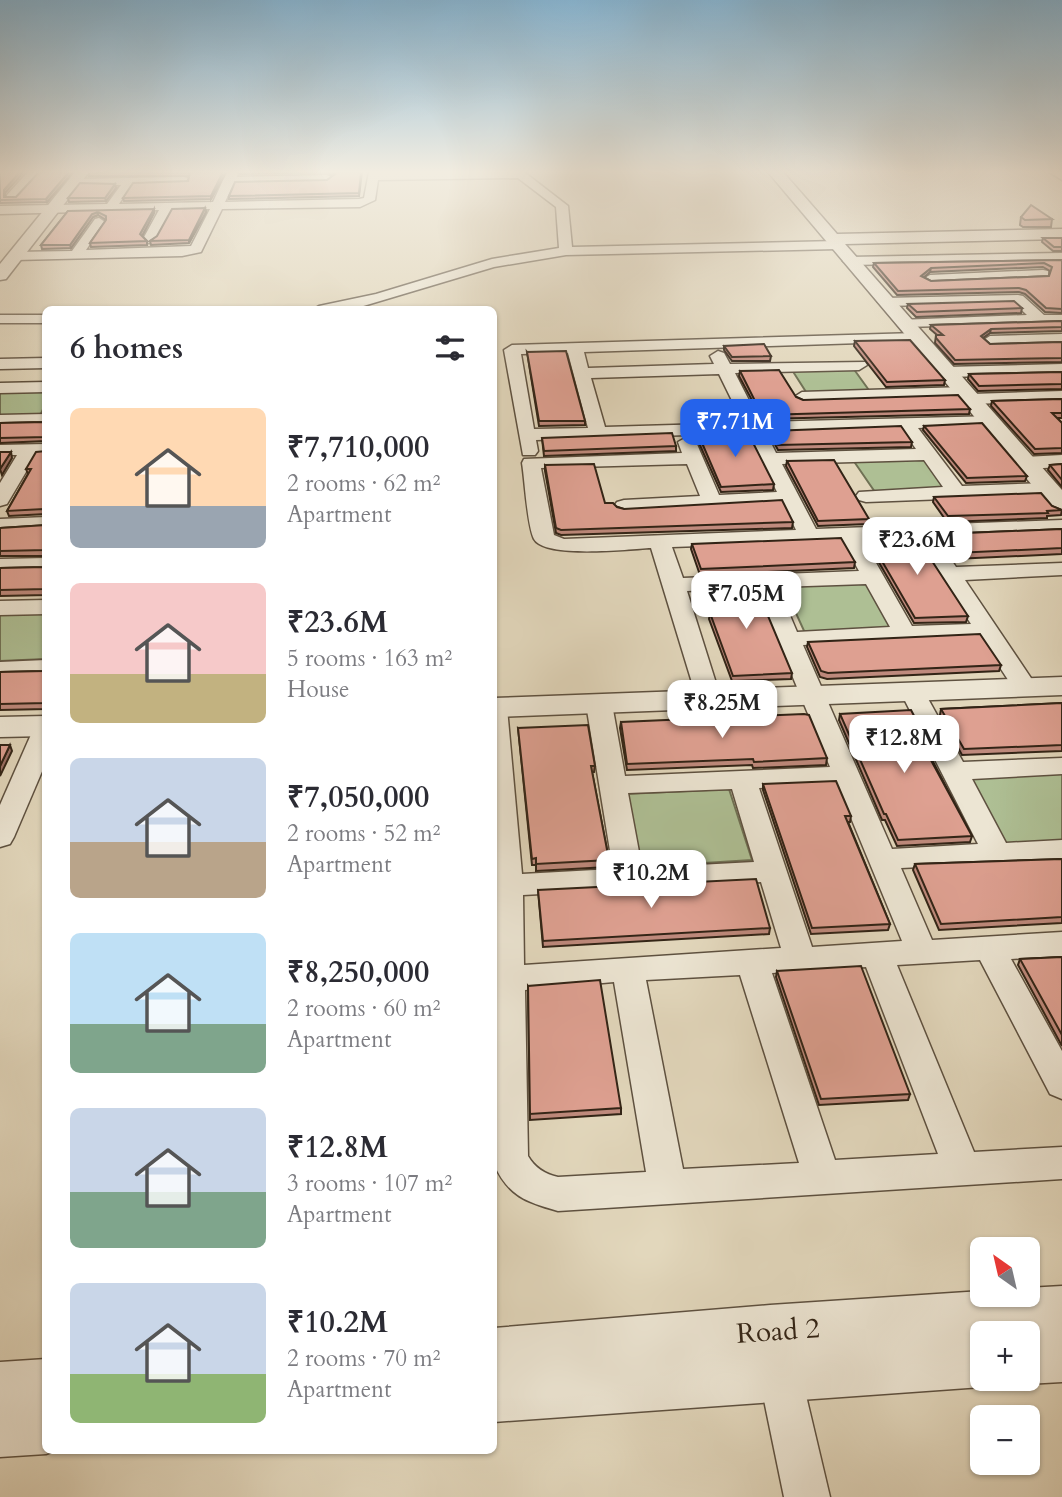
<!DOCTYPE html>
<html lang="en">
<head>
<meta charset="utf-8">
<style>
  body { margin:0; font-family:Cardo,serif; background:#f2f2f3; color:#2b2b33; height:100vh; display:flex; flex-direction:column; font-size:26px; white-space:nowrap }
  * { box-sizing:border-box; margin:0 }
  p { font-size:23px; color:#7c7c81 }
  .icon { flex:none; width:38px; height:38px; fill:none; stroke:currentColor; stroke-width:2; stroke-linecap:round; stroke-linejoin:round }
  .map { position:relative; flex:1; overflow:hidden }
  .drawer { position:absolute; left:42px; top:306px; width:455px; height:1148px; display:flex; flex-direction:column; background:#fff; border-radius:10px; box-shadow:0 2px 5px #0004 }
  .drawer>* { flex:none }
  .needle { width:46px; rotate:326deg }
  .controls { position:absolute; left:970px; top:1237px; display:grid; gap:14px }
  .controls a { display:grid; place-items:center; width:70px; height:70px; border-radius:10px; background:#fff; box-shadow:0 2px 5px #0004; font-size:35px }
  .price { position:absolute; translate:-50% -60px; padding:0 16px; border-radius:14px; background:#fff; color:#222; font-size:23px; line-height:46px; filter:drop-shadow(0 2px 4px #0008) }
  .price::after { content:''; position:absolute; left:50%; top:42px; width:21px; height:16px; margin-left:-10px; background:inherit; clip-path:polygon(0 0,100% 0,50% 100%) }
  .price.on { background:#2563eb; color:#fff }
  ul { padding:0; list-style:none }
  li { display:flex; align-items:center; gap:21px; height:175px; padding:0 28px }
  li span { display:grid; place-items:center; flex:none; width:196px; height:140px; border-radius:10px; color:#555 }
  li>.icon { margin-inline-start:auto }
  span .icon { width:84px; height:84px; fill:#fffc; stroke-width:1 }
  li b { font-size:30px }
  h2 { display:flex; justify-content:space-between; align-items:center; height:84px; padding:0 28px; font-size:30px }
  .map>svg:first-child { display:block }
  .green { fill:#aebf94; stroke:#707255; stroke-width:2 }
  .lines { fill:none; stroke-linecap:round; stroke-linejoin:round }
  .minor-casing { stroke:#5e5140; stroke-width:3 }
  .tertiary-casing { stroke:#5e5140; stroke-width:3 }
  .minor { fill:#ece5d3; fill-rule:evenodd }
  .tertiary { fill:#ece5d3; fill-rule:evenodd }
  .wall { fill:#bf8a7d; stroke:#322416; stroke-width:2; fill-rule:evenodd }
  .shaded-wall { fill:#9b7066; stroke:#322416; stroke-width:2 }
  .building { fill:#dea091; stroke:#322416; stroke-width:2; fill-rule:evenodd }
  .labels { text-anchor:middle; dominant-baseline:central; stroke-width:6; stroke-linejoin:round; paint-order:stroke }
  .near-street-label { font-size:28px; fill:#322416; stroke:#ece5d3 }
</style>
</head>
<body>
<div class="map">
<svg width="1062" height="1497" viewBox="0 0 1062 1497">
  <rect width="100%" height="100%" fill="#e2d7bc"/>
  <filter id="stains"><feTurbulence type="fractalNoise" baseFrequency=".00286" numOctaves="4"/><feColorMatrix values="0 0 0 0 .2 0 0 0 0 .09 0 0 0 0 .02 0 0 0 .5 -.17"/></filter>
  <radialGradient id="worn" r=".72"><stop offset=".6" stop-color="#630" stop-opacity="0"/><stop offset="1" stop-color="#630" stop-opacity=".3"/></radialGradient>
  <g class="green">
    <path d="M853,368l18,25 -63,2 -16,-25z"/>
    <path d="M45,390v15l-5,11 -40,2v-26z"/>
    <path d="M923,457l24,32 -72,3 -22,-32z"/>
    <path d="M866,583l26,45 -87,5 -21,-46z"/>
    <path d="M45,612v47l-45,2v-47z"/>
    <path d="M1062,771v72l-55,3 -40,-69z"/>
    <path d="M729,789l23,71 -111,7 -16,-73z"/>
  </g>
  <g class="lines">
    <defs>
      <g id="minor">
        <path d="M28,172h11l-24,27h-8v-4z"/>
        <path d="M227,172h11l-1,5 90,-2 6,3 -6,3 -93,2 -9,19 134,-3 5,-1 5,-26h155l44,34 4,41 265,-6 6,4 -6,4 -271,6 -72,12 -134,40 -48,3 7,-4 57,-12 116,-35 67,-11 -3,-41 -38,-29 -140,2 -3,20 -15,7 -138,2 -21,43 -19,4 -167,4 -7,-4 7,-4 57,-1 23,-32 4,-1 6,4 -19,28 105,-4 19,-37 -39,1 -16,29 -6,4 -6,-4 16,-29 -159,4v-8l107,-2 14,-19 -51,-1v-4l4,-1 110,-2 4,1v4l-56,2 -13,20 94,-2z"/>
        <path d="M1062,253v8l-212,4 -7,-4 7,-4z"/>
        <path d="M1043,270l5,1v6l-118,6 -7,-4 7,-4z"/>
        <path d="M1018,295l5,1 21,19h18v8l-158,4 -7,-4 2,-3 128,-5 -13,-12 -129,3 -7,-4 7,-4z"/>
        <rect x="0" y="315" width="46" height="8"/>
        <path d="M917,333l5,2 3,3 -3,3 -338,11 4,16 126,-4 -4,-8 8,-5 6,2 6,11 135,-2 2,3 -8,5 -124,3 25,49 234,-6 3,4 -9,5 -70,3 44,58 86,-3 10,6 -10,6 -182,7 -7,-2 -3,-4 3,-4 84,-5 -19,-27 -142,4 34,65 246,-9v12l-126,5 20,30 106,-4v12l-97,5 72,107 -3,5 -9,2 -9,-2 -36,-55 -177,8 89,204 86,-5 -78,-153 3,-5 9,-2 9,2 42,76 99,-4v16l-90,5 34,64 56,-3v20l-161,8 31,72 130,-8v24l-51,3 51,92v48l-12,-5 -70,-134 -83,5 77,187 88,-5v32l-504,32c-32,-9 -50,-15 -64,-47v-463l9,2 4,5 15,166 91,-5 -27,-165 4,-5 9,-3 9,3 4,5 13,72 205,-9 -74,-179 -69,3 34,108 -3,5 -9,2 -9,-2 -3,-5 -46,-151c-21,1 -106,11 -117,-9 -7,-14 -9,-58 -12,-76l2,-4 158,-6 -4,-11 9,-5 9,5 23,53 58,-3 -29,-59 -212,7 2,11 -3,4h-12l-19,-105 8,-5zM568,353l20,75 -54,1 -13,-75zM719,374l24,49 -138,4 -14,-49zM901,428l15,21 -140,4 -10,-20zM687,464l13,32 -76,4 -7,2 -3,4 3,4 7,2 159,-9 13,27 -232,9 -10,-4 -13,-67zM915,538l56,86 -59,2 -49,-86zM842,541l17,30 -176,7 -11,-31zM866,584l24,43 -93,5 -19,-45zM837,784l65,157 -90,6 -53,-159zM732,789l22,73 -112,6 -14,-75zM761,882l20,66 -257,17 -1,-70zM866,967l72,187 -103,6 -63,-187zM740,975l59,188 -116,6 -37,-189zM614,982l32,190 -88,5c-13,-3 -23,-9 -30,-21l-3,-166z"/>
        <path d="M1062,334v10l-72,2 -8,-5 8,-5z"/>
        <path d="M46,358v10l-46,1v-10z"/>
        <path d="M1062,364v10l-116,3 -8,-5 8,-5z"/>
        <path d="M46,382v10l-46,1v-10z"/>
        <path d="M964,387l6,1 1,6 91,-3v10l-93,3 -6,-1 -1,-6 -160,5 -8,-5 8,-5z"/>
        <path d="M46,414v10l-46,1v-10z"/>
        <path d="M46,444v10l-10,1 -29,49 -7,2v-23l17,-28h-17v-10z"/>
        <path d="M1062,455v12l-37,2 -9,-6 9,-6z"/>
        <path d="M46,517v12l-46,2v-12z"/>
        <path d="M46,558v12l-46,1v-12z"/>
        <path d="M46,600v14l-46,1v-14z"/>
        <path d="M46,660v14l-46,2v-14z"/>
        <path d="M46,722v40l-32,75 -4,7 -10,3v-42l33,-75 4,-6z"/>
        <path d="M778,1345l15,6 6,15 31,131h-46l-27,-131 6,-15z"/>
      </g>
      <g id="tertiary">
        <path d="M75,172h14l-83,107 -6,1v-16z"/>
        <path d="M768,172h15l54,62 225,-5v10l-217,5 217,246v23l-9,-3z"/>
        <path d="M1049,172h13v8z"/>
        <path d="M1062,677v18l-568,22v-19z"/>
        <path d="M46,716v20l-46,1v-20z"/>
        <path d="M1062,1286v96l-35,2 -11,-5h11v-45h-45v45h19l-19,8 -488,35v-94l276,-23 212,-14v4h45v-7z"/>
        <path d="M46,1359v92h8l-8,3 -46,3v-95z"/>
      </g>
    </defs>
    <use href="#minor" class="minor-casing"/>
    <use href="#tertiary" class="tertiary-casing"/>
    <use href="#minor" class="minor"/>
    <use href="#tertiary" class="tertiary"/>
  </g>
  <g class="wall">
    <path d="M0,172l5,25h11l57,-25 -26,30 -47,1z"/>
    <path d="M89,172h137l-15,27 -87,2 -1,-3 65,-17 1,-5h-100z"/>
    <path d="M239,172h123l-3,24 -130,3v-3l98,-16 6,-4 -6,-4 -87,2z"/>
    <path d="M116,188l-10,13 -37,1 -1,-4z"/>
    <path d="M205,208l1,4 -17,31 -38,2 -1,-4z"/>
    <path d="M68,211l86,2 -12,23 5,5v4l-56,2 -1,-4 16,-23 -8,-5 -5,2 -22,31 -29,1 -1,-4z"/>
    <path d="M1021,217l31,2 -1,8h-28l-3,-2z"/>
    <path d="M1043,238h19v13h-9l-11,-9z"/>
    <path d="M1062,260v53l-17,-1 -20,-18 -6,-2 -122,3 -24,-28 1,-4zM1043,267l7,4 -1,5 -118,5 -7,-4 6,-5z"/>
    <path d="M908,304l114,4 -1,5 -105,4 -9,-9z"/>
    <path d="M1062,321v10l-72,2 -7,5 7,6 72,-2v20l-108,2 -19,-21 1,-8h1l-7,-6 1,-4z"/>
    <path d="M855,341l90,39 -1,5 -58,2 -32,-41z"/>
    <path d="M724,346l47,10 -1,5h-38l-8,-11z"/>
    <path d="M527,352l58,69v4l-46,1z"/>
    <path d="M740,371l63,29 167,9 -1,5 -207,5 -23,-43z"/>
    <path d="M1062,372v17l-84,2 -10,-12 1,-5z"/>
    <path d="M1062,399v19h-5l5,5v30l-28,1 -43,-48 1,-5z"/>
    <path d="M46,420v21l-46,2v-20l45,-1z"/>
    <path d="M924,426l103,50 -2,5 -59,2 -43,-53z"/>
    <path d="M771,431l141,11 -1,5 -133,3 -8,-15z"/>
    <path d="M695,433l79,51 -1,6 -52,2 -23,-51 -4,-3z"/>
    <path d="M542,438l134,8v5l-132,5z"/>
    <path d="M46,451v63l-37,2 -2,-5 21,-37 -2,-5z"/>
    <path d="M787,461l82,58 -1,5 -50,2 -32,-60z"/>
    <path d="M1062,464v23l-14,-17 2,-5z"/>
    <path d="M545,465l60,38 19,6 169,13 -1,6 -231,7 -5,-2 -11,-62z"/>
    <path d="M934,497l118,9 10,4 -1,5 -14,1v2l-100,4 -14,-20z"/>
    <path d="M46,525v31h-46v-28z"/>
    <path d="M1062,529v25l-108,5 -13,-20 1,-5z"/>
    <path d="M868,537l100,79 -2,6 -52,1 -47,-81z"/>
    <path d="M692,544l163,18 -1,6 -154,7 -9,-26z"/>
    <path d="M46,566v29l-46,1v-28l45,-1z"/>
    <path d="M703,587l89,86 -1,6 -59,2 -23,-62 1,-5 -8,-21z"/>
    <path d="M808,642l193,23 -2,6 -172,8 -7,-2 -13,-30z"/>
    <path d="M46,668v41l-46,1v-38l44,-1z"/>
    <path d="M1062,703v48l-100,4 -22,-40 1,-6z"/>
    <path d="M840,714l92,36 -2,6 42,80 -2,6 -73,4 -12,-26h-3l-43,-100z"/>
    <path d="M621,722l206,36 -1,7 -73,3 -1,-3 -125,5 -7,-42z"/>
    <path d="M518,728l77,38 -1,6h-2l17,88 -1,7 -72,4v-6h-4z"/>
    <path d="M763,784l88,32 -1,6h-2l42,102 -2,6 -77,4 -48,-144z"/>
    <path d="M1062,859v64l-123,7 -26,-60 2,-6z"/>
    <path d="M538,890l232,38 -1,6 -226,13z"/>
    <path d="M1062,957v89l-44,-81 2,-6z"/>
    <path d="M777,971l133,123 -2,6 -89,5 -43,-128z"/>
    <path d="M528,986l93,122v6l-91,6z"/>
  </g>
  <g class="shaded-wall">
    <path d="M20,172h4l-19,21v8l-1,-11z"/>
    <path d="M69,172h4l-26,30 -1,-3z"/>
    <path d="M223,172h3l-15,27v-3z"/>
    <path d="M115,184l1,4 -10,13 -1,-3z"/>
    <path d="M205,208l1,4 -17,31v-3z"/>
    <path d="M154,209v4l-13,25 -1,-4z"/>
    <path d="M98,212v3l-5,2 -22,31 -1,-3 22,-31z"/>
    <path d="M931,268l-1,4 -9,8v-4z"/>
    <path d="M991,329l-1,4 -10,7 1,-4z"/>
    <path d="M11,452l1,6 -10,17 -2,-6z"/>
    <path d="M10,745l2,6 -12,25v-10z"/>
  </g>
  <g class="building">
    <path d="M0,172h20l-16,18v7h12l23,-25h30l-23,27 -46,1z"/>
    <path d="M89,172h134l-12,24 -88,2 10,-15 55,-2 2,-8z"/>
    <path d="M332,172h29l-2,21 -130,3 6,-14 92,-2 8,-6z"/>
    <path d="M80,183l35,1 -10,14h-37z"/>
    <path d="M1031,205l21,14 -27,1 -4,-3z"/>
    <path d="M205,208l-16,32 -39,1 7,-5 15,-27z"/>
    <path d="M154,209l-14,25 7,7 -57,2 16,-23v-4l-8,-4 -6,2 -22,31h-29l27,-34z"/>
    <path d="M1043,238h19v9h-8z"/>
    <path d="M1062,260v49l-16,-1 -20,-18 -7,-2 -121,3 -24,-28zM1044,263l8,4 -3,9 -118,5 -10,-5 10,-8z"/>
    <path d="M1014,301l8,7 -105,4 -9,-8z"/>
    <path d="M1062,321v6l-71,2 -10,7 9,8 72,-2v16l-107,2 -19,-22v-3h7l-12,-10z"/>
    <path d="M910,340l35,40 -58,2 -32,-41z"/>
    <path d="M764,344l7,12 -39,1 -8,-11z"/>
    <path d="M566,351l19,70h-46l-12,-69z"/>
    <path d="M779,370l17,27 7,3 155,-5 12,14 -208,6 -22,-44z"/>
    <path d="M1062,372v12l-83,2 -10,-12z"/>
    <path d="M1062,399v14h-10l10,10v25l-27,1 -43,-48z"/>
    <path d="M46,420v17l-46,1v-15l45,-1z"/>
    <path d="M982,423l45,53 -60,2 -43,-52z"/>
    <path d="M901,426l11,16 -134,3 -7,-14z"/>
    <path d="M747,431l27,53 -53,3 -22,-51 -4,-3z"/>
    <path d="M672,433l4,13 -132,5 -2,-13z"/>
    <path d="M46,451v59l-2,-1 -37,2 24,-42h-5l10,-17z"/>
    <path d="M0,452h11l-11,17z"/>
    <path d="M834,460l35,59 -51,2 -31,-60z"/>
    <path d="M594,464l11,39h8l4,4 7,2 158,-9 11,22 -232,8 -5,-2 -11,-63z"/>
    <path d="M1062,464v16l-12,-15z"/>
    <path d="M1041,493l11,13 10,4 -15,1 1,2 -100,3 -14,-19z"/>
    <path d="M46,525v25l-46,1v-23z"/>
    <path d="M1062,529v19l-107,5 -13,-19z"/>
    <path d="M915,535l53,81 -53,2 -47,-81z"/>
    <path d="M841,538l14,24 -154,7 -9,-25z"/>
    <path d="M46,566v23l-46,1v-22l45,-1z"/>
    <path d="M755,585l37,88 -59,3 -23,-63h2l-9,-26z"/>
    <path d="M980,634l21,31 -173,8 -7,-2 -13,-29z"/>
    <path d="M46,668v35l-46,1v-32l44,-1z"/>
    <path d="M1062,703v42l-98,4 -23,-40z"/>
    <path d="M911,710l21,40 -6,1 46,85 -74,4 -12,-26h-2l-44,-100z"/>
    <path d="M804,714l5,1 18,43 -73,4 -1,-3 -126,5 -6,-42z"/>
    <path d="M588,725l7,41h-4l18,94 -73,4v-6l-4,1 -14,-131z"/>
    <path d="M0,745h10l-10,21z"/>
    <path d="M836,781l15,35h-6l45,108 -78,4 -49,-144z"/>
    <path d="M1062,859v58l-121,7 -26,-60z"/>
    <path d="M756,879l14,49 -227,13 -5,-51z"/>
    <path d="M1062,957v78l-42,-76z"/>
    <path d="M861,966l49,128 -89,5 -44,-128z"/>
    <path d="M600,980l21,128 -91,6 -2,-128z"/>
  </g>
  <linearGradient id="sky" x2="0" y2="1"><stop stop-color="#87b6d4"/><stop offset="0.45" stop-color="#f2ede1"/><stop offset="1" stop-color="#f2ede1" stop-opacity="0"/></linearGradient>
  <rect width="1062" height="382" fill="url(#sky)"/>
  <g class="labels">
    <g class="near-street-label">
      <text transform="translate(778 1331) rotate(-4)">Road 2</text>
    </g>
  </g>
  <rect width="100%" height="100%" filter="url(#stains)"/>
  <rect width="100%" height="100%" fill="url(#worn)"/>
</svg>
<div class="controls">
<a><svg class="needle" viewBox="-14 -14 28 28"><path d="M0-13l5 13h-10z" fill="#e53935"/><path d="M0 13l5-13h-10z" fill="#7c7c81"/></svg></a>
<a>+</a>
<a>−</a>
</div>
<b class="price on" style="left:735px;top:459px">₹7.71M</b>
<b class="price" style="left:917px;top:577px">₹23.6M</b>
<b class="price" style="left:746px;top:631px">₹7.05M</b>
<b class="price" style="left:722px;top:740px">₹8.25M</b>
<b class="price" style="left:904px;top:775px">₹12.8M</b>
<b class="price" style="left:651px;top:910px">₹10.2M</b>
<section class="drawer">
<h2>6 homes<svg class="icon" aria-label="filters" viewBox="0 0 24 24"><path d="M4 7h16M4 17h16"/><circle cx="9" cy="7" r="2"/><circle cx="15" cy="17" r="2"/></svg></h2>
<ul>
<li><span style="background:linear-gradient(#ffd9b3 70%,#9aa5b1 0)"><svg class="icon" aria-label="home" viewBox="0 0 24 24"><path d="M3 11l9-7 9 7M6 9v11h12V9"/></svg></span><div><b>₹7,710,000</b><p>2 rooms · 62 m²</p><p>Apartment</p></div></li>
<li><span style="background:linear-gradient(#f6c9c9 65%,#c2b280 0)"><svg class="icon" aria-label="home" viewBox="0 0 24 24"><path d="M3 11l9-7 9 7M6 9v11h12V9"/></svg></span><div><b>₹23.6M</b><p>5 rooms · 163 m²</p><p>House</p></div></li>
<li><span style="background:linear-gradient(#c9d6e8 60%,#b9a48a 0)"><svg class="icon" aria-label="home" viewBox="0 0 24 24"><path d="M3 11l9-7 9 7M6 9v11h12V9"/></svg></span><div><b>₹7,050,000</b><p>2 rooms · 52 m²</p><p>Apartment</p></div></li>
<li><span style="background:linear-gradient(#bfe0f5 65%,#7fa58c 0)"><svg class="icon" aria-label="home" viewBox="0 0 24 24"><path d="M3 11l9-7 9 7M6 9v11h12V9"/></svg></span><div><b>₹8,250,000</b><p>2 rooms · 60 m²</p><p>Apartment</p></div></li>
<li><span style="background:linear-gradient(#c9d6e8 60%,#7fa58c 0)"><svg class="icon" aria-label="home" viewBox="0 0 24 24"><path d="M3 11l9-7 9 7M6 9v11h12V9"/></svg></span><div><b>₹12.8M</b><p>3 rooms · 107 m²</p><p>Apartment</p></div></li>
<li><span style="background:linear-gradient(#c9d6e8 65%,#8fb573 0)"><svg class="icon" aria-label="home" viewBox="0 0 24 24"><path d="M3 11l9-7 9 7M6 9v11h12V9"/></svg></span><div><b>₹10.2M</b><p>2 rooms · 70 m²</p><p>Apartment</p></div></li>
</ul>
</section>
</div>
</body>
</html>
